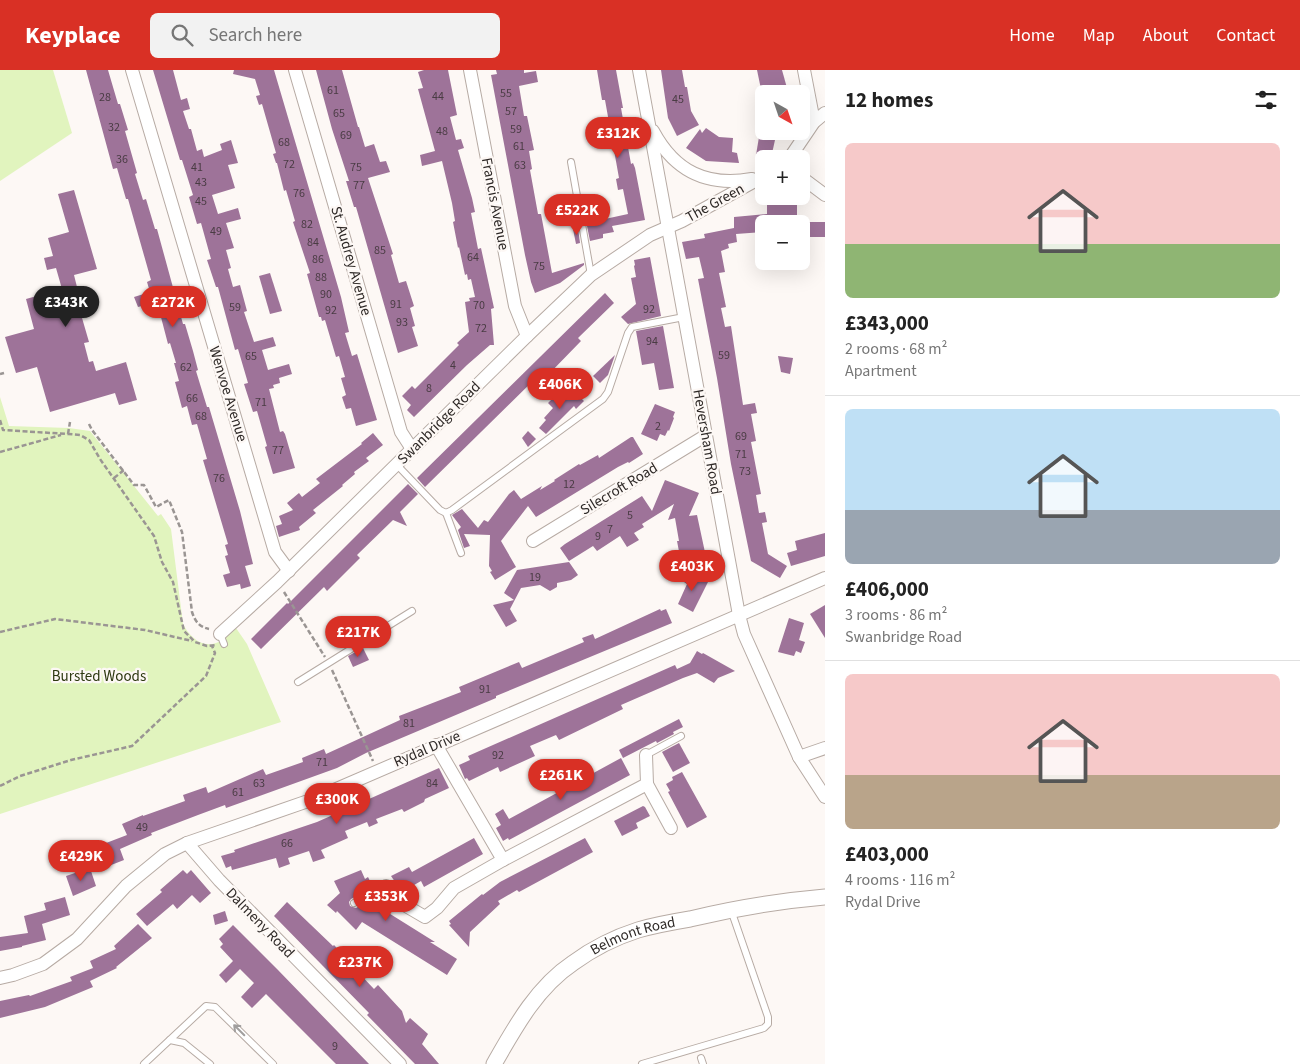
<!DOCTYPE html>
<html lang="en">
<head>
<meta charset="utf-8">
<style>
  body { margin:0; font-family:"Source Sans 3",sans-serif; background:#f2f2f2; color:#222; height:100vh; display:flex; flex-direction:column; font-size:19px; white-space:nowrap }
  * { box-sizing:border-box; margin:0 }
  p { font-size:16px; color:#767676 }
  .icon { flex:none; width:28px; height:28px; fill:none; stroke:currentColor; stroke-width:2; stroke-linecap:round; stroke-linejoin:round }
  .map { position:relative; flex:1; overflow:hidden }
  .details { display:flex; flex-direction:column; background:#fff; width:475px }
  .details>* { flex:none }
  .needle { width:32px; rotate:140deg }
  .tools { position:absolute; left:755px; top:15px; display:grid; gap:10px }
  .tools a { display:grid; place-items:center; width:55px; height:55px; border-radius:8px; background:#fff; box-shadow:0 5px 20px #0002; font-size:25px }
  .price { position:absolute; translate:-50% -42px; padding:0 11px; border-radius:18px; background:#d93025; color:#fff; font-size:16px; line-height:32px; filter:drop-shadow(0 1px 2px #0008) }
  .price::after { content:''; position:absolute; left:50%; top:30px; width:15px; height:11px; margin-left:-8px; background:inherit; clip-path:polygon(0 0,100% 0,50% 100%) }
  .price.on { background:#222; color:#fff }
  ul { padding:0; list-style:none }
  li { display:grid; align-content:center; gap:10px; height:265px; padding:0 20px }
  li+li { border-top:1px solid #e0e0e0 }
  li span { display:grid; place-items:center; height:155px; border-radius:8px; color:#555 }
  li>.icon { margin-inline-start:auto }
  span .icon { width:90px; height:90px; fill:#fffc; stroke-width:1 }
  li b { font-size:21px }
  h2 { display:flex; justify-content:space-between; align-items:center; height:60px; padding:0 20px; font-size:21px }
  header { display:flex; align-items:center; gap:30px; box-sizing:border-box; height:70px; padding:0 25px; background:#d93025; color:#fff }
  header strong { font-size:24px }
  nav { display:flex; gap:28px; margin-inline-start:auto; font-size:18px }
  .search { width:350px; height:45px; background:#f2f2f2; display:flex; align-items:center; gap:12px; box-sizing:border-box; padding:0 18px; border-radius:8px; color:#767676; font-size:19px }
  main { display:flex; flex:1; min-height:0 }
  .map>svg:first-child { display:block }
  .green { fill:#e1f4be }
  .building { fill:#9e7399 }
  .lines { fill:none; stroke-linecap:round; stroke-linejoin:round }
  .service-casing { stroke:#b7aba4; stroke-width:8 }
  .minor-casing { stroke:#b7aba4; stroke-width:14 }
  .tertiary-casing { stroke:#b7aba4; stroke-width:17 }
  .path { stroke:#9a9593; stroke-width:2.5; stroke-dasharray:5 2.5; stroke-linecap:butt }
  .service { stroke:#fff; stroke-width:6 }
  .minor { stroke:#fff; stroke-width:12 }
  .tertiary { stroke:#fff; stroke-width:15 }
  .oneway { stroke:#a19f9e }
  .labels { text-anchor:middle; dominant-baseline:central; stroke-width:4.5; stroke-linejoin:round; paint-order:stroke }
  .number-label { font-size:12px; fill:#4a3c44 }
  .street-label { font-size:15px; fill:#2e2927; stroke:#fdf8f5 }
  .park-label { font-size:15px; fill:#2e3911; stroke:#fdf8f5 }
</style>
</head>
<body>
<header>
<strong>Keyplace</strong>
<div class="search"><svg class="icon" aria-label="search" viewBox="0 0 24 24"><circle cx="10" cy="10" r="6"/><path d="M15 15l6 6"/></svg>Search here</div>
<nav><a>Home</a><a>Map</a><a>About</a><a>Contact</a></nav>
</header>
<main>
<div class="map">
<svg width="825" height="994" viewBox="0 0 825 994">
  <rect width="100%" height="100%" fill="#fdf8f5"/>
  <g class="green">
    <path d="M0,0h53l19,63 -72,48z"/>
    <path d="M0,327l9,29 60,2 21,3 68,85 3,-2 10,15 12,95c6,12 18,24 33,19 7,-2 15,-11 20,-15l11,16 34,78 -281,92z"/>
  </g>
  <g class="building">
    <path d="M86,0h22l10,34h2l8,26 -3,1 12,42 -2,1 8,26 3,-1 9,30h2l26,95h2l8,27 5,19 -2,1 11,36h2l31,104 13,53 -8,2 6,20 -10,3 -1,-5 -13,3 -4,-12 7,-2 -5,-17 3,-1 -3,-10 3,-1 -25,-84 4,-1 -10,-35 -5,1 -5,-19 -5,2 -7,-26 4,-1 -5,-18h2l-6,-20 -2,1 -11,-42 -19,5 -4,-10 16,-5 -3,-10 4,-2 -23,-81h-2l-9,-31 -4,1z"/>
    <path d="M153,0h20l8,30 6,-2 3,11 -7,2 6,18h2l6,22 5,-2 2,8 18,-7 -2,-6 11,-4 7,23 -10,2 7,23 -23,7 6,19 20,-6 3,11 -15,4 8,25 -8,2 5,18 -3,1 5,18 7,-2 7,26 -3,1 10,30 19,-5 3,9 -14,4 6,20 21,-6 3,10 -13,4 1,5 -7,2 1,3 -5,1 11,43 3,-1 2,3 10,34 -22,6 -8,-27 2,-1 -10,-35 -4,1 -9,-28 4,-1 -10,-34 -3,1 -17,-63h-2l-9,-27 4,-1 -10,-36 -4,1 -8,-27 4,-2 -11,-35h-2z"/>
    <path d="M234,0h40l67,227 8,35 -4,1 7,23 5,-2 20,66 -21,6 -5,-18 -5,1 -4,-12 4,-2 -5,-17 4,-1 -6,-21 -3,1 -11,-37 -3,1 -1,-4h-2l-12,-43 3,-1 -17,-51 2,-1 -9,-31 -2,1 -7,-28h-1l-3,-9 3,-1 -14,-49 -3,1 -3,-9 4,-1 -5,-16 -22,-5z"/>
    <path d="M316,0h26l16,57h1l6,20 9,-3 6,18 6,-1 4,11 -22,6 25,76 -2,1 8,28 7,-2 8,25 -4,2 5,18 -3,1 6,19 -20,7 -42,-146h-2l-8,-26h3l-17,-52z"/>
    <path d="M424,0h24l9,45 -7,2 6,23 5,-1 3,9 -6,2 14,48 3,14 -4,1 7,36 3,-1 13,60 -3,1 3,36h-4l-23,20 -53,52 -7,-7 4,-5 -9,-9 10,-10 3,3 44,-44 -2,-2 12,-11 -4,-30 5,-1 -1,-3 6,-1 -4,-18 -3,1 -1,-6 -2,1 -6,-28 -1,1 -5,-26 2,-1 -3,-18 -10,-42 -20,5 -2,-11 15,-4 -17,-62 5,-1 -5,-16z"/>
    <path d="M496,0h28v3l12,-2 2,11 -19,4 5,30h3l7,34 -5,1 3,18 -2,1 8,44h3l11,59 32,-10v2l-24,18 -25,10 -4,-11 -6,-27 -34,-180 6,-1z"/>
    <path d="M597,0h19l7,38h-2l10,56 2,-1 2,5 10,52 -33,6 2,6 -11,2v4l-13,3 -3,-15h5l-1,-4 37,-8 -5,-25 -5,1 -2,-11 3,-1 -14,-78h-3z"/>
    <path d="M661,0h21l3,17h2l4,24 8,14 -22,11 -9,-18z"/>
    <path d="M757,0h25l5,18 -25,6z"/>
    <path d="M706,58l13,9 14,1 -1,14 5,1 2,10 -33,-2 -20,-13 14,-19 2,4z"/>
    <path d="M760,61h17l-6,27 -15,-3z"/>
    <path d="M74,120l23,79 -23,6 4,16 -7,2 5,19 4,-1 9,31 -5,1 5,19 4,-1 3,10 30,-9 11,38 -18,5 -4,-12 -65,19 -13,-45 -21,6 -11,-36 29,-8 -8,-30 36,-10 -6,-21 -9,2 -3,-12 9,-2 -5,-18 21,-6 -11,-38z"/>
    <path d="M771,131h20v2h6v21h-34v8l-27,2 1,8 -9,2 1,4 -8,3 4,21 -6,1 7,34 -5,1 4,19 6,-1 12,79 12,-2 2,10 -6,1 5,27 -5,1 10,52 -5,1 3,18 6,-1 2,10 -5,1 6,31 19,12 -7,12 -29,-17 -20,-97 -14,-86 -19,-99 6,-1 -5,-21 -13,2 -4,-17 23,-4 -1,-4 30,-6v-11l33,-3v-10h4z"/>
    <rect x="801" y="152" width="24" height="15"/>
    <path d="M578,158l2,15 -4,1 -3,-15z"/>
    <path d="M650,187l11,59 -33,8 -7,-7 15,-13 -5,-26 5,-1 -2,-11 1,-1 -1,-5z"/>
    <path d="M270,203l12,38 -12,3 -11,-38z"/>
    <path d="M605,223l9,10 -36,35 3,3 -35,36 -5,-4 -116,114 -8,-9z"/>
    <path d="M663,256l11,62 -15,2 -5,-27 -12,2 -6,-34z"/>
    <path d="M615,285l-7,20 -8,8 -7,-7z"/>
    <path d="M778,286l15,2 -3,16 -9,-2z"/>
    <path d="M574,321l10,10 -8,8 -2,-3 -28,28 -7,-6 7,-8 -2,-2 9,-10 -5,-5 10,-10 7,7z"/>
    <path d="M655,334l20,8 -2,5 1,1 -5,13 -1,-1 -3,6 -5,-2 -3,7 -16,-7z"/>
    <path d="M528,361l8,8 -8,8 -6,-9z"/>
    <path d="M373,363l10,12 -17,13 3,3 -15,11 1,2 -13,11 1,1 -30,24 3,3 -17,14 1,3 -21,7 -3,-11 6,-2 -3,-8 14,-6 -6,-7 12,-10 3,4 18,-14 -4,-4 46,-35 -1,-1z"/>
    <path d="M631,367h2l10,17 -14,9 -1,-1 -10,5 -82,50 -8,-11 -27,35 15,26 -21,13 -5,-8 2,-1 -3,-5 1,-31 -26,-1 6,12 -6,2 -6,-18 3,-3 -9,-12 10,-6 16,19 6,-8 4,2 21,-28 5,-4 7,9 21,-13 -2,4 15,-9 -1,-1 25,-16 1,1 18,-10 1,3z"/>
    <path d="M665,410l34,13 -10,23 8,-1 9,42 -25,5 -4,-21h2l-4,-23 -7,2 6,-16 -32,20 2,3 -10,6 5,7 -12,7 -7,-11 -23,15 -4,-5 -24,15 -9,-13 5,-4 77,-48 10,15z"/>
    <path d="M408,414l10,10 -18,18 7,14 -14,-6 -36,35 3,3 -33,33 -3,-4 -63,62 -10,-10 36,-36 1,1z"/>
    <path d="M825,463v23l-34,10 -4,-13 10,-3 -2,-9z"/>
    <path d="M569,492l9,13 -7,5 -14,3v4l-7,4 -10,-6 -19,3 -11,21 7,12 -11,6 -13,-22 21,-5 -10,-7 13,-23z"/>
    <path d="M689,502l19,10 -15,30 -15,-8 9,-20 -3,-2z"/>
    <path d="M825,535v33l-15,-24z"/>
    <path d="M660,539l1,2 5,-2 6,14 -176,73v2l-130,55 -29,15 -111,40 -1,-3 -27,10 -47,18 1,2 -32,14 4,11 -23,9 -8,-21 34,-13 -5,-11 21,-9v1l42,-15 -2,-6 23,-8 2,6 55,-24 3,6 37,-13 -1,-4 22,-9 2,5 74,-34 -1,-4 62,-24 -2,-5 60,-25 3,6 62,-26 -2,-4 11,-4 2,5z"/>
    <path d="M789,548l15,5 -5,17 6,2 -4,11 -5,-2 -2,5 -16,-4z"/>
    <path d="M363,578l6,12 -16,7 -5,-11z"/>
    <path d="M697,581l5,3 1,-1 32,18 -17,7 -4,5 -17,-10 -14,5 -62,27 2,4 -64,31 -3,-5 -26,11 5,10 -35,16 -2,-5 -29,14 -2,-3 -2,1 -6,-14 11,-5 -2,-4 207,-91 2,4 13,-6z"/>
    <path d="M679,649l4,8 -10,5 1,2 -17,9 -1,-2 -33,17 -4,-8z"/>
    <path d="M679,673l11,20 -17,9 -11,-20z"/>
    <path d="M621,688l9,17 -121,65 -1,-2 -5,3 -7,-13 5,-3 -6,-11 8,-5 6,10z"/>
    <path d="M439,698l10,20 -24,11 -1,3 -20,10 -2,-3 -26,10 2,4 -9,4 -2,-5 -22,9 3,7 -27,12 4,8 -12,4 -4,-11 -21,7 2,6 -11,4 -3,-10 -44,12 -1,-4 -5,2 -5,-12 14,-4 -1,-2 83,-28z"/>
    <path d="M682,702l25,45 -20,11 -19,-36 2,-1 -4,-7 7,-4 -1,-3z"/>
    <path d="M643,736l2,1 5,9 -14,7 2,5 -16,8 -8,-15z"/>
    <path d="M474,768l9,16 -59,33 -3,-6 -19,11 -11,-16 18,-9 3,5z"/>
    <path d="M585,768l8,14 -74,40 -2,-2 -19,11 2,3 -30,28 -1,15 -20,-22 2,-1 -2,-3 33,-27 1,1 17,-13z"/>
    <path d="M90,798l6,18 -23,10 -7,-20z"/>
    <path d="M183,800l4,4 4,-4 20,23 -11,10 -8,-8 -15,14 -4,-5 -26,22 -11,-12 26,-22 -2,-2z"/>
    <path d="M361,800l4,9 3,-2 5,10 -22,12 -2,3 1,4 6,2 22,-12 9,16 48,30h-5l27,17 -10,16 -85,-53 -6,8 -19,-19 -1,2 -9,-8 13,-12 -6,-12z"/>
    <path d="M65,827l5,18 -28,9 4,16 -24,6v1l-22,4v-14l28,-4 -4,-17 22,-6 -2,-7z"/>
    <path d="M287,832l46,44 1,-1 22,23 -1,1 19,20 4,-4 24,26 4,12 4,-5 18,16 -6,10 17,20h-24l-48,-49 2,-2 -95,-97z"/>
    <path d="M225,841l3,10 -13,4 -2,-10z"/>
    <path d="M138,854l14,14 -36,29 1,1 -27,13 3,6 -48,20 -45,11v-17l29,-6 1,1 42,-15 -2,-4 23,-9 -3,-7 26,-12 -2,-3z"/>
    <path d="M233,855l45,45 91,94h-33l-70,-70 -14,14 -11,-11 13,-14 -14,-14 -14,14 -7,-8 14,-14 -13,-14 3,-3 -4,-5z"/>
  </g>
  <g class="lines">
    <defs>
      <g id="service">
        <path d="M571,92l20,113"/>
        <path d="M397,395l43,45 6,3 6,-3 151,-111 5,-7 20,-59 4,-6 52,-10"/>
        <path d="M446,443l15,40"/>
        <path d="M220,564l4,10"/>
        <path d="M298,612l114,-71"/>
        <path d="M646,685l35,-19"/>
        <path d="M354,833l32,-17"/>
        <path d="M170,970l14,3 26,21"/>
        <path d="M701,988l2,6"/>
        <path d="M144,994l62,-58 9,1 58,57"/>
        <path d="M642,994l122,-36 4,-4v-7l-37,-107"/>
      </g>
      <g id="minor">
        <path d="M132,0l143,482 14,19"/>
        <path d="M295,0l106,362 11,17"/>
        <path d="M470,0l45,236 12,30"/>
        <path d="M639,0l100,545 5,19 55,123 26,40"/>
        <path d="M804,0l10,52"/>
        <path d="M653,61c22,41 54,56 99,48"/>
        <path d="M789,89l25,-37 11,-9"/>
        <path d="M801,107l24,18"/>
        <path d="M533,471l172,-105"/>
        <path d="M220,564l57,-52 250,-246 64,-61 59,-40 32,-14 82,-45"/>
        <path d="M436,675l67,115"/>
        <path d="M799,687l26,-9"/>
        <path d="M647,714l24,44"/>
        <path d="M187,773l32,37 181,184"/>
        <path d="M386,816l15,17 24,14 12,-9 17,-20 49,-28 144,-76 -1,-29"/>
        <path d="M0,908l13,-3 30,-11 34,-25 49,-53 39,-32 22,-11 124,-43 514,-222"/>
      </g>
      <g id="tertiary">
        <path id="s1" d="M494,994c21,-37 43,-77 79,-101 19,-14 43,-26 65,-33 17,-5 34,-8 52,-11 45,-11 89,-18 135,-22"/>
      </g>
    </defs>
    <use href="#service" class="service-casing"/>
    <use href="#minor" class="minor-casing"/>
    <use href="#tertiary" class="tertiary-casing"/>
    <g class="path">
      <path d="M0,304l4,-1"/>
      <path d="M0,350l3,10 65,4 12,1 9,5 11,19 54,77 8,26 11,20 11,49 11,11 12,4 9,-1"/>
      <path d="M89,354l3,6 42,55h10l12,22 13,-7 13,32 10,80c3,9 7,15 17,17"/>
      <path d="M68,364l2,-12"/>
      <path d="M0,382l61,-17"/>
      <path d="M114,408l10,-8"/>
      <path d="M284,522l41,65"/>
      <path d="M0,562l55,-13 90,11 47,11"/>
      <path d="M332,600l41,91"/>
      <path d="M0,716l20,-10 51,-16 61,-14 74,-70 9,-23 -3,-7"/>
    </g>
    <use href="#service" class="service"/>
    <use href="#minor" class="minor"/>
    <use href="#tertiary" class="tertiary"/>
  </g>
  <defs><path id="oneway-shaft" d="M-6 0H5M1.5-3L5.5 0L1.5 3" fill="none" stroke-width="1.6" stroke-linecap="round" stroke-linejoin="round" transform="scale(1.25)"/></defs>
  <use class="oneway" href="#oneway-shaft" transform="translate(239 960) rotate(-135)"/>
  <g class="labels">
    <g class="number-label">
      <text x="333" y="20">61</text>
      <text x="506" y="23">55</text>
      <text x="438" y="26">44</text>
      <text x="105" y="27">28</text>
      <text x="678" y="29">45</text>
      <text x="511" y="41">57</text>
      <text x="339" y="43">65</text>
      <text x="114" y="57">32</text>
      <text x="516" y="59">59</text>
      <text x="442" y="61">48</text>
      <text x="346" y="65">69</text>
      <text x="284" y="72">68</text>
      <text x="519" y="76">61</text>
      <text x="122" y="89">36</text>
      <text x="289" y="94">72</text>
      <text x="520" y="95">63</text>
      <text x="197" y="97">41</text>
      <text x="356" y="97">75</text>
      <text x="201" y="112">43</text>
      <text x="359" y="115">77</text>
      <text x="299" y="123">76</text>
      <text x="201" y="131">45</text>
      <text x="307" y="154">82</text>
      <text x="216" y="161">49</text>
      <text x="313" y="172">84</text>
      <text x="380" y="180">85</text>
      <text x="473" y="187">64</text>
      <text x="318" y="189">86</text>
      <text x="539" y="196">75</text>
      <text x="321" y="207">88</text>
      <text x="326" y="224">90</text>
      <text x="396" y="234">91</text>
      <text x="479" y="235">70</text>
      <text x="235" y="237">59</text>
      <text x="649" y="239">92</text>
      <text x="331" y="240">92</text>
      <text x="402" y="252">93</text>
      <text x="481" y="258">72</text>
      <text x="652" y="271">94</text>
      <text x="724" y="285">59</text>
      <text x="251" y="286">65</text>
      <text x="453" y="295">4</text>
      <text x="186" y="297">62</text>
      <text x="429" y="318">8</text>
      <text x="192" y="328">66</text>
      <text x="261" y="332">71</text>
      <text x="201" y="346">68</text>
      <text x="658" y="356">2</text>
      <text x="741" y="366">69</text>
      <text x="278" y="380">77</text>
      <text x="741" y="384">71</text>
      <text x="745" y="401">73</text>
      <text x="219" y="408">76</text>
      <text x="569" y="414">12</text>
      <text x="630" y="445">5</text>
      <text x="610" y="459">7</text>
      <text x="598" y="466">9</text>
      <text x="535" y="507">19</text>
      <text x="485" y="619">91</text>
      <text x="409" y="653">81</text>
      <text x="498" y="685">92</text>
      <text x="322" y="692">71</text>
      <text x="259" y="713">63</text>
      <text x="432" y="713">84</text>
      <text x="238" y="722">61</text>
      <text x="142" y="757">49</text>
      <text x="287" y="773">66</text>
      <text x="335" y="976">9</text>
    </g>
    <g class="street-label">
      <text transform="translate(715 133) rotate(-29)">The Green</text>
      <text transform="translate(495 134) rotate(79)">Francis Avenue</text>
      <text transform="translate(351 191) rotate(74)">St. Audrey Avenue</text>
      <text transform="translate(228 324) rotate(73)">Wenvoe Avenue</text>
      <text transform="translate(439 353) rotate(-45)">Swanbridge Road</text>
      <text transform="translate(707 372) rotate(80)">Heversham Road</text>
      <text transform="translate(619 419) rotate(-31)">Silecroft Road</text>
      <text transform="translate(427 679) rotate(-23)">Rydal Drive</text>
      <text transform="translate(260 853) rotate(46)">Dalmeny Road</text>
      <text stroke="none"><textPath href="#s1" startOffset="196">Belmont Road</textPath></text>
    </g>
    <g class="park-label">
      <text x="99" y="606">Bursted Woods</text>
    </g>
  </g>
</svg>
<div class="tools">
<a><svg class="needle" viewBox="-14 -14 28 28"><path d="M0-13l5 13h-10z" fill="#e53935"/><path d="M0 13l5-13h-10z" fill="#767676"/></svg></a>
<a>+</a>
<a>−</a>
</div>
<b class="price" style="left:618px;top:89px">£312K</b>
<b class="price" style="left:577px;top:166px">£522K</b>
<b class="price on" style="left:66px;top:258px">£343K</b>
<b class="price" style="left:173px;top:258px">£272K</b>
<b class="price" style="left:560px;top:340px">£406K</b>
<b class="price" style="left:692px;top:522px">£403K</b>
<b class="price" style="left:358px;top:588px">£217K</b>
<b class="price" style="left:561px;top:731px">£261K</b>
<b class="price" style="left:337px;top:755px">£300K</b>
<b class="price" style="left:81px;top:812px">£429K</b>
<b class="price" style="left:386px;top:852px">£353K</b>
<b class="price" style="left:360px;top:918px">£237K</b>
</div>
<section class="details">
<h2>12 homes<svg class="icon" aria-label="filters" viewBox="0 0 24 24"><path d="M4 7h16M4 17h16"/><circle cx="9" cy="7" r="2"/><circle cx="15" cy="17" r="2"/></svg></h2>
<ul>
<li><span style="background:linear-gradient(#f6c9c9 65%,#8fb573 0)"><svg class="icon" aria-label="home" viewBox="0 0 24 24"><path d="M3 11l9-7 9 7M6 9v11h12V9"/></svg></span><div><b>£343,000</b><p>2 rooms · 68 m²</p><p>Apartment</p></div></li>
<li><span style="background:linear-gradient(#bfe0f5 65%,#9aa5b1 0)"><svg class="icon" aria-label="home" viewBox="0 0 24 24"><path d="M3 11l9-7 9 7M6 9v11h12V9"/></svg></span><div><b>£406,000</b><p>3 rooms · 86 m²</p><p>Swanbridge Road</p></div></li>
<li><span style="background:linear-gradient(#f6c9c9 65%,#b9a48a 0)"><svg class="icon" aria-label="home" viewBox="0 0 24 24"><path d="M3 11l9-7 9 7M6 9v11h12V9"/></svg></span><div><b>£403,000</b><p>4 rooms · 116 m²</p><p>Rydal Drive</p></div></li>
</ul>
</section>
</main>
</body>
</html>
